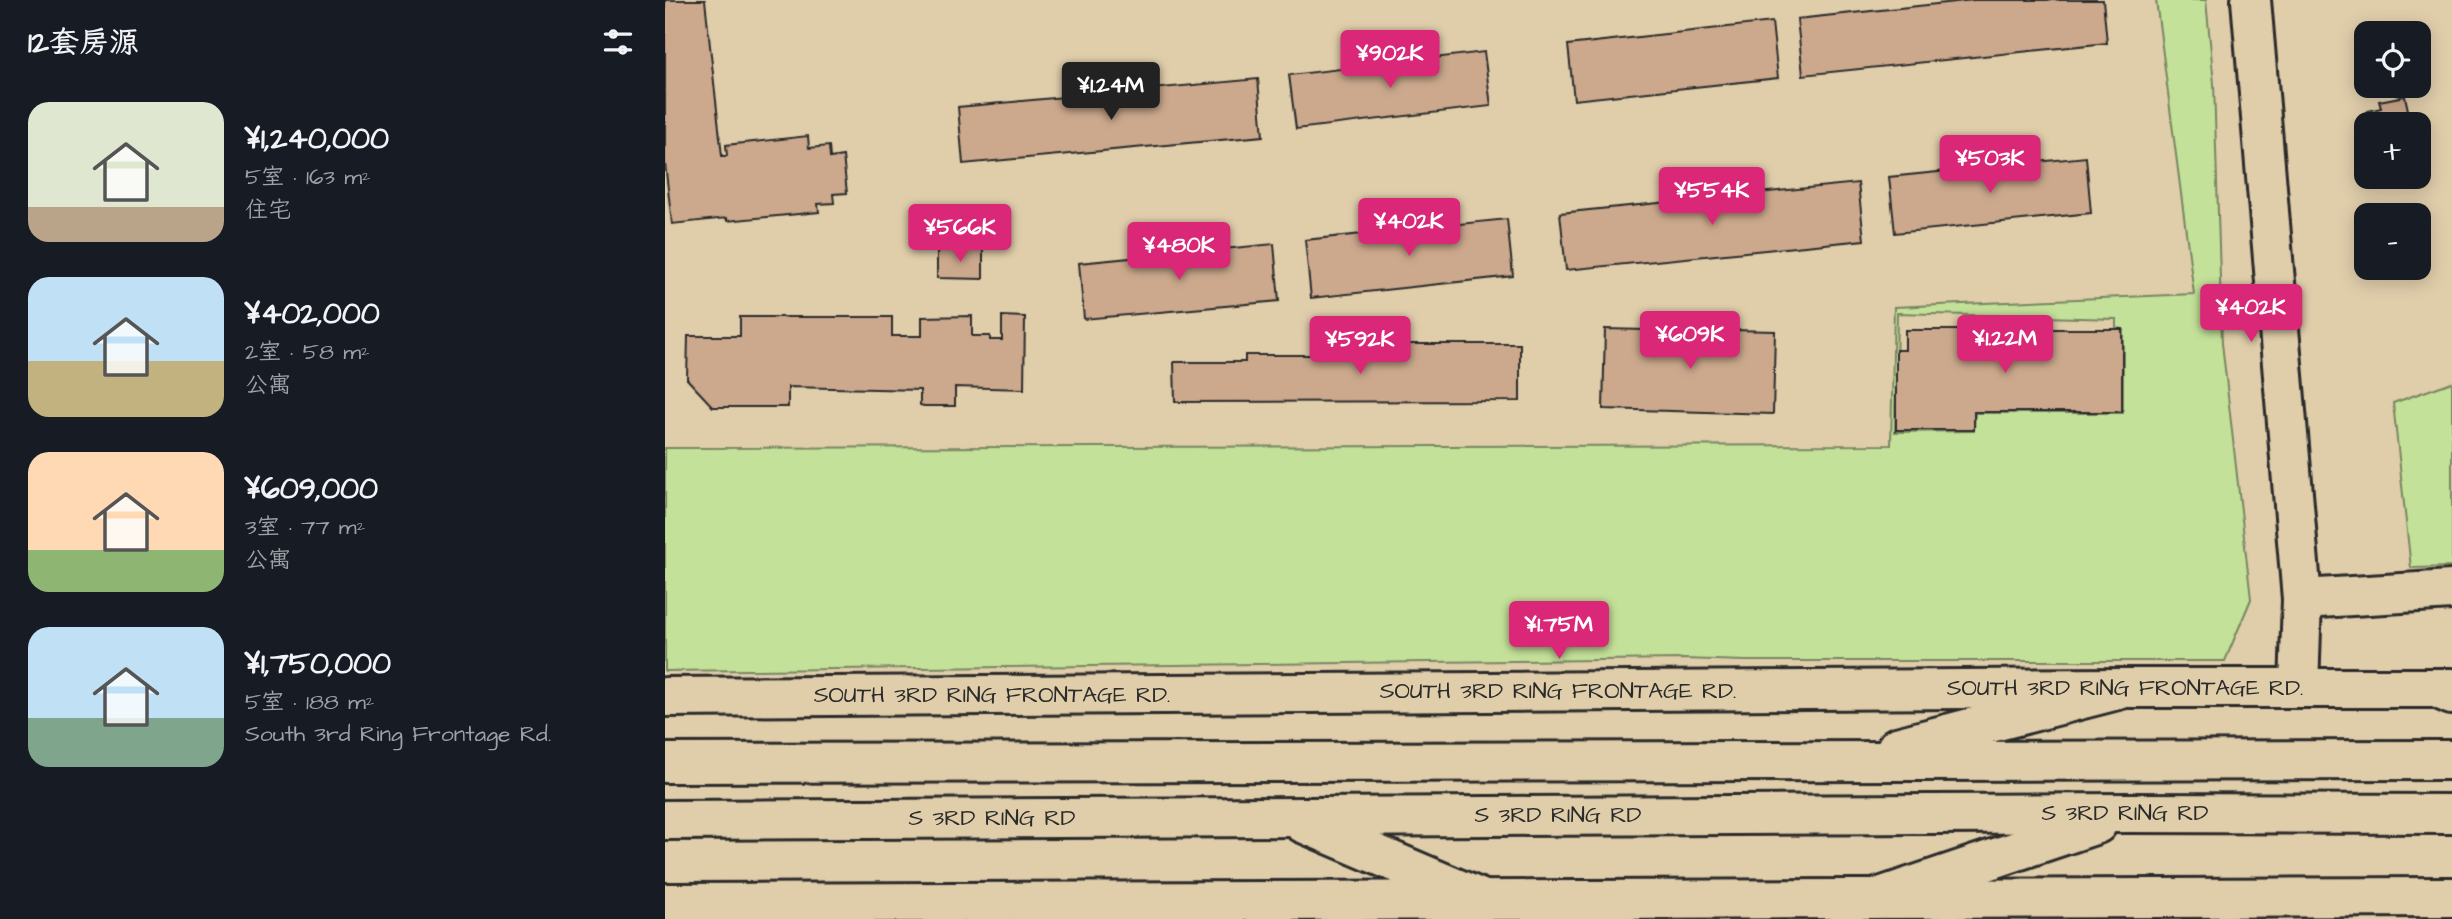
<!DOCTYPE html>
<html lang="zh">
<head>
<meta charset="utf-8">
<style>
  body { margin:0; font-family:"Architects Daughter","LXGW WenKai TC",sans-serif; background:#242831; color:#f1f3f6; height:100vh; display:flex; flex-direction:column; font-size:26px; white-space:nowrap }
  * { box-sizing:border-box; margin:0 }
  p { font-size:23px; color:#9ea1a6 }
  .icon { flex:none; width:38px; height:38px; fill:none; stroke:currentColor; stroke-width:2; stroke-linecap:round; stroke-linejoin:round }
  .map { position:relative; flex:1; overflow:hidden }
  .side { display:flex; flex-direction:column; background:#171b24; width:665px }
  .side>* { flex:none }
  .controls { position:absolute; left:1689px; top:21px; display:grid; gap:14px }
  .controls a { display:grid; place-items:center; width:77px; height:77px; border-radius:14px; background:#171b24; box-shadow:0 4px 18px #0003; font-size:35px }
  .price { position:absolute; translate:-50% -60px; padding:0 16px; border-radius:7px; background:#db2777; color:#fff; font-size:23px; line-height:46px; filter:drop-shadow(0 2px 4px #0008) }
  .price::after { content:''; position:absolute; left:50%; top:42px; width:21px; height:16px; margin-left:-10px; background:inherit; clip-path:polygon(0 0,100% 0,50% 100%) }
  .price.current { background:#222; color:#fff }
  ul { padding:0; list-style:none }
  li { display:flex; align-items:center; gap:21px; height:175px; padding:0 28px }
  li span { display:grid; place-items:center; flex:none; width:196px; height:140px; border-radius:21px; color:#555 }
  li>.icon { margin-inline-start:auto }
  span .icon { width:84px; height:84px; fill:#fffc; stroke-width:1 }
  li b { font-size:30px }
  h2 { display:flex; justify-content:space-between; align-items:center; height:84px; padding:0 28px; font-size:30px }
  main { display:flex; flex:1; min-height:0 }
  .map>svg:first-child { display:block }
  .green { fill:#c4e199; stroke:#788662; stroke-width:2; fill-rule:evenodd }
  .building { fill:#cca98d; stroke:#2b2b2b; stroke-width:2 }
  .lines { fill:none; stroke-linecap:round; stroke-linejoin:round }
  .major-casing { stroke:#2b2b2b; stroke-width:44 }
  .highway-casing { stroke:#2b2b2b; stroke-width:44 }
  .major { stroke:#e0ceab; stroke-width:38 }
  .highway { stroke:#e0ceab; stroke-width:38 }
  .labels { text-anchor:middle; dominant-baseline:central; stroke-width:5; stroke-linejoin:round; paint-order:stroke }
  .street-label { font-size:23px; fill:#2b2b2b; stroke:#e0ceab }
</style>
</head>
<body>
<main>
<section class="side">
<h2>12套房源<svg class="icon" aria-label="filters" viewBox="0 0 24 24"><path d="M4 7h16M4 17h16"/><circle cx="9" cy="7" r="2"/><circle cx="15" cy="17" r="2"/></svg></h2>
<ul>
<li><span style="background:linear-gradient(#dfe7d0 75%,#b9a48a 0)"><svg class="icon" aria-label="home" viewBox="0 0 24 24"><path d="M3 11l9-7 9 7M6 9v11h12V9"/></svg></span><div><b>¥1,240,000</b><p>5室 · 163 m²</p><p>住宅</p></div></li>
<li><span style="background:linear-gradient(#bfe0f5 60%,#c2b280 0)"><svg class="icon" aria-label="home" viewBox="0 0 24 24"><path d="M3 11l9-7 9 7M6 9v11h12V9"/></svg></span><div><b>¥402,000</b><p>2室 · 58 m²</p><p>公寓</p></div></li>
<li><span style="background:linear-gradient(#ffd9b3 70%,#8fb573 0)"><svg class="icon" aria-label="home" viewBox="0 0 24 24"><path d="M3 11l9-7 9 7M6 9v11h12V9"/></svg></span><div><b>¥609,000</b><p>3室 · 77 m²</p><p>公寓</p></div></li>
<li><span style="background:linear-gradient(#bfe0f5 65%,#7fa58c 0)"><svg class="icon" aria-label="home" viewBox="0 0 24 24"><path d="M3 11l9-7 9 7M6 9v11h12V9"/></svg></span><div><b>¥1,750,000</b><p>5室 · 188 m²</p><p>South 3rd Ring Frontage Rd.</p></div></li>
</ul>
</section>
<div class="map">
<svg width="1787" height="919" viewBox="0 0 1787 919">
  <rect width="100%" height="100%" fill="#e0ceab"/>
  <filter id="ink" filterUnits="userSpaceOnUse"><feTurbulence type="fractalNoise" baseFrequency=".0143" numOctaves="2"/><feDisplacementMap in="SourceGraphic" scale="14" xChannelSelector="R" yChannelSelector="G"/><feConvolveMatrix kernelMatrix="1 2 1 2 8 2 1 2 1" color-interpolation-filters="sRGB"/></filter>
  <g filter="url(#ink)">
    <g class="green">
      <path d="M1491,0h50l8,84 8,259 29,256 -26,62h-480l-62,-2 -1018,12v-223l1226,-3 3,-138 300,-13zM1232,313l219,6v9l7,1v84h-148l-1,18 -79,1z"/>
      <path d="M1787,382v185l-41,1 -18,-165z"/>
    </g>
    <g class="building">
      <path d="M0,0h40l17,156h5l-1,-11 82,-9 1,12 20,-2 1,12 13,-2 4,37 -14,1 1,9 -16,1 1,8 -92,9v-3l-55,6 -7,-61z"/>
      <path d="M1309,0h129l4,43 -304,32 -6,-56z"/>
      <path d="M1107,22l6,56 -204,22 -6,-55z"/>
      <path d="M819,52l7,54 -195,23 -7,-54z"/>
      <path d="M593,79l5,57 -300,28 -5,-57z"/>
      <path d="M1740,96l6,28h-41l-2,-13 13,-3 -2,-7z"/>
      <path d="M1421,157l5,56 -196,20 -6,-56z"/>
      <path d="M1193,183l6,57 -298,30 -6,-57z"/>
      <path d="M842,219l6,57 -202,22 -6,-58z"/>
      <path d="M609,244l5,57 -195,18 -5,-56z"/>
      <path d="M272,249h46v30l-46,-1z"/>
      <path d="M307,316v20h18v4h12v-24l23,1 -1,72 -69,-2v19h-31l-4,-1v-15l-132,-3v20h-75l-26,-28 1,-43h52v-19h152v19h30v-19z"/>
      <path d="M981,328l129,3 -2,83 -170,-5 2,-80 41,1z"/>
      <path d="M1342,329h115v83h-148v18h-78v-80h9v-20h79v7h23z"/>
      <path d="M689,344h166v57l-345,1 -1,-40h71v-7h109z"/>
    </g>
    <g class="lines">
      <defs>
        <g id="major">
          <path d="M1586,0l51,599 -3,89"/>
          <path d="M1637,599l150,-9"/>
          <path d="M0,697l1460,-9h327"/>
          <path d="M0,903l1787,-6"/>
        </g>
        <g id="highway">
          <path d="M1771,688l16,7"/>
          <path d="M1232,747l228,-59"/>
          <path d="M0,763l1787,-3"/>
          <path d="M0,820l1464,-7 323,1"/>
          <path d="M638,823l183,78"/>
          <path d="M1212,898l220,-74"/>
        </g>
      </defs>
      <use href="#major" class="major-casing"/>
      <use href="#highway" class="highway-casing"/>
      <use href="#major" class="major"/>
      <use href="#highway" class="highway"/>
    </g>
  </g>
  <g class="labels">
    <g class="street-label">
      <text x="1460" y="688">SOUTH 3RD RING FRONTAGE RD.</text>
      <text x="893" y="691">SOUTH 3RD RING FRONTAGE RD.</text>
      <text x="327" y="695">SOUTH 3RD RING FRONTAGE RD.</text>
      <text x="1460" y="813">S 3RD RING RD</text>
      <text x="893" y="815">S 3RD RING RD</text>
      <text x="327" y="818">S 3RD RING RD</text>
    </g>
  </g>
</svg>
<div class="controls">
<a><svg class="icon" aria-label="locate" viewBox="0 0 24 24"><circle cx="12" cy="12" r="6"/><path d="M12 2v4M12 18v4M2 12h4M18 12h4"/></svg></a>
<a>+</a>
<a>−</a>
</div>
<b class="price" style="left:725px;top:90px">¥902K</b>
<b class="price current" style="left:446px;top:122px">¥1.24M</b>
<b class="price" style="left:1325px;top:195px">¥503K</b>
<b class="price" style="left:1047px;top:227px">¥554K</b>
<b class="price" style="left:744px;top:258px">¥402K</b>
<b class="price" style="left:295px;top:264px">¥566K</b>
<b class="price" style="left:514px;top:282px">¥480K</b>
<b class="price" style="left:1586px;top:344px">¥402K</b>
<b class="price" style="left:1025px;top:371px">¥609K</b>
<b class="price" style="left:1340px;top:375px">¥1.22M</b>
<b class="price" style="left:695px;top:376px">¥592K</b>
<b class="price" style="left:894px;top:661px">¥1.75M</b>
</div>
</main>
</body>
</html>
